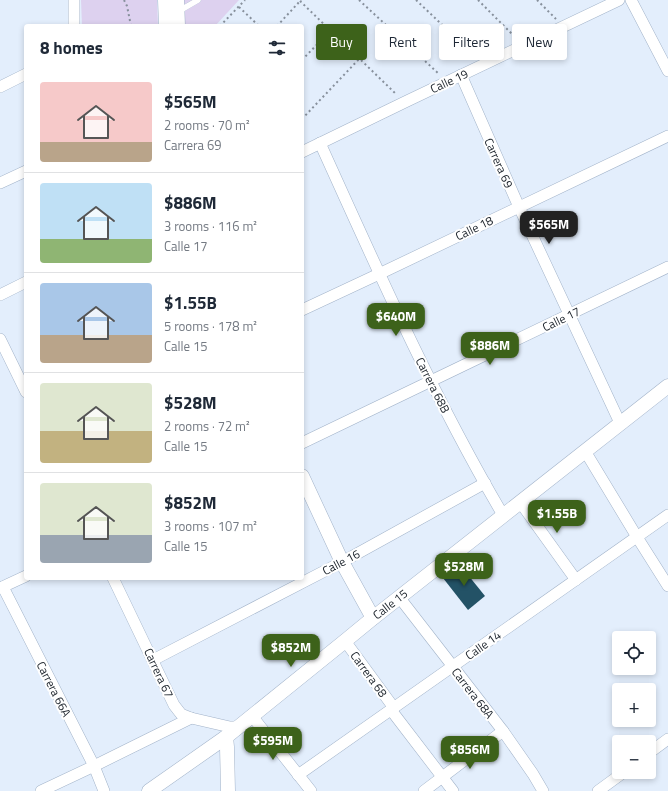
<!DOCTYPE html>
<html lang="en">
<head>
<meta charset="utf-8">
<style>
  body { margin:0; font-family:"Titillium Web",sans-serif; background:#f6f6f7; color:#1f2937; height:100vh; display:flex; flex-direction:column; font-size:15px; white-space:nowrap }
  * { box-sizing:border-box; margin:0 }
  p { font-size:13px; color:#747a83 }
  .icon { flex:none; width:22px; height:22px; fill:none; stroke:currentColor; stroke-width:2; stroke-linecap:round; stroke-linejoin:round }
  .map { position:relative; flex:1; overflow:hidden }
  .side { position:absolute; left:24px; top:24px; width:280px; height:556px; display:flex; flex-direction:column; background:#fff; border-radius:4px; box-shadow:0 2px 6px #0003 }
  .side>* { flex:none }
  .top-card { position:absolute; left:316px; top:24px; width:292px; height:36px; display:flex; gap:8px }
  .tools { position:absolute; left:612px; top:631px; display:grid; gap:8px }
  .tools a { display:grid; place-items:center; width:44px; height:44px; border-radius:4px; background:#fff; box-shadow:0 2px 6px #0003; font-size:20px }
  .price { position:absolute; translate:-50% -34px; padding:0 9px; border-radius:8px; background:#3d621a; color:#fff; font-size:13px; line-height:26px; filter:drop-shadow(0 1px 2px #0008) }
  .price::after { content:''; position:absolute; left:50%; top:24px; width:12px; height:9px; margin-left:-6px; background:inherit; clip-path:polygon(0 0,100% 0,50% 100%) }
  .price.current { background:#222; color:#fff }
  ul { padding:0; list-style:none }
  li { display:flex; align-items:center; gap:12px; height:100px; padding:0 16px }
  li+li { border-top:1px solid #e0e1e3 }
  li span { display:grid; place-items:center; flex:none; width:112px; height:80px; border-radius:4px; color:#555 }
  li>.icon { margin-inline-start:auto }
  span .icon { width:48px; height:48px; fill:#fffc; stroke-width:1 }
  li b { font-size:17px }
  h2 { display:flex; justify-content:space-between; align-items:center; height:48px; padding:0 16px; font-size:17px }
  .pill { padding:0 14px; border-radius:4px; background:#fff; box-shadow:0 2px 6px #0003; font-size:14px; line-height:36px }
  .pill.current { background:#3d621a; color:#fff }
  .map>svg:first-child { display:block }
  .green { fill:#ddd1ef }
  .building { fill:#235266 }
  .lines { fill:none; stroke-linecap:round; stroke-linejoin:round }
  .service-casing { stroke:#a2b3c9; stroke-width:6 }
  .minor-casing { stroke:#a2b3c9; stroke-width:12 }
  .tertiary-casing { stroke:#a2b3c9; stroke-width:15 }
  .path { stroke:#87909c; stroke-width:2; stroke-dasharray:2 3; stroke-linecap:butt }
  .service { stroke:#fff; stroke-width:5.5 }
  .minor { stroke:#fff; stroke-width:11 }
  .tertiary { stroke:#fff; stroke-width:14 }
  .labels { text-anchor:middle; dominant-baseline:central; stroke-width:4; stroke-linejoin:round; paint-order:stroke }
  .street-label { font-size:12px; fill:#222931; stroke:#fff }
</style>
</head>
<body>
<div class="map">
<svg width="668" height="791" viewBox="0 0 668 791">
  <rect width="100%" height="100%" fill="#e3eefc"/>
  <g class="green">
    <path d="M81,0h76l1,26h-76z"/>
    <path d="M184,0h55l-24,26h-31z"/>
  </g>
  <path class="building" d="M460,565l25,31 -17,14 -25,-32z"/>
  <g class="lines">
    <defs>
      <path id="service" d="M179,11l19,-11"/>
      <g id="minor">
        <path d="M631,0l37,71"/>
        <path d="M74,26v-26"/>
        <path d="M461,75l58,132 101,216"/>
        <path d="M0,87l26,-13"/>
        <path d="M320,143c57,126 113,253 183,372"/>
        <path d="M302,152l103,-50 214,-102"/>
        <path d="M0,183l26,-12"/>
        <path d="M0,295l26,-13"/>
        <path d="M302,310l77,-36 289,-138"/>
        <path d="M0,339l26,53"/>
        <path d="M302,443l366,-176"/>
        <path d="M585,451l52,86 31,49"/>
        <path d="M520,502l56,78"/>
        <path d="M113,578l61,127 7,9 10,4 39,9h8"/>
        <path d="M3,587l91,179 10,25"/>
        <path d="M0,588l26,-12"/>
        <path d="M399,597l104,134 30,43 10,17"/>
        <path d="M345,641l49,67"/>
        <path d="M153,660l189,-98 143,-79"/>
        <path d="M391,710l62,81"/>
        <path d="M252,716l59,75"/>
        <path d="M649,753l19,-14"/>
        <path d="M298,775l370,-260"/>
        <path d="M41,791l53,-25 97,-48"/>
        <path d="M424,791l79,-60"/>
        <path d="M598,791l26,-19"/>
      </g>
      <g id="tertiary">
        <path d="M165,0l1,26"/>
        <path d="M177,0l1,26"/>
        <path d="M302,476l40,86 31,56"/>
        <path d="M226,737l1,10 1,44"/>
        <path d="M149,791l77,-54 119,-96 28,-23 295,-232"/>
      </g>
    </defs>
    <use href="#service" class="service-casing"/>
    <use href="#minor" class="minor-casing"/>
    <use href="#tertiary" class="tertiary-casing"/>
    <g class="path">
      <path d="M124,0l3,6 4,20"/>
      <path d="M359,0l80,74"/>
      <path d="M416,0l59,56"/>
      <path d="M478,0l37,37"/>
      <path d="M537,0l19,19"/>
      <path d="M300,1l97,94"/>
      <path d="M239,7l20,19"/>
      <path d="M220,26l25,-26"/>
      <path d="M277,26l24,-26"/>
      <path d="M302,60l28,-29"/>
      <path d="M302,119l58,-61"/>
    </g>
    <use href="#service" class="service"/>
    <use href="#minor" class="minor"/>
    <use href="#tertiary" class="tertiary"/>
  </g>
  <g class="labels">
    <g class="street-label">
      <text transform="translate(449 81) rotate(-25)">Calle 19</text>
      <text transform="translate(499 163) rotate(66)">Carrera 69</text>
      <text transform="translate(474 228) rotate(-26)">Calle 18</text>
      <text transform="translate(561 319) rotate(-26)">Calle 17</text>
      <text transform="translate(433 385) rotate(63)">Carrera 68B</text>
      <text transform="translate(341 562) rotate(-28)">Calle 16</text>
      <text transform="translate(390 604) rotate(-38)">Calle 15</text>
      <text transform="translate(483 645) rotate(-35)">Calle 14</text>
      <text transform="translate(159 673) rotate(65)">Carrera 67</text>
      <text transform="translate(369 674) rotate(54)">Carrera 68</text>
      <text transform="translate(54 689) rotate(63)">Carrera 66A</text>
      <text transform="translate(473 693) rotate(52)">Carrera 68A</text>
    </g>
  </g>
</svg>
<div class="tools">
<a><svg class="icon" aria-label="locate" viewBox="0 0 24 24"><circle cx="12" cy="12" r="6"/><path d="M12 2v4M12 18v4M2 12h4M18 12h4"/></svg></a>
<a>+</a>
<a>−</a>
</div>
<b class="price current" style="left:549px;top:245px">$565M</b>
<b class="price" style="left:396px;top:337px">$640M</b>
<b class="price" style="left:490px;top:366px">$886M</b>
<b class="price" style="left:557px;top:534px">$1.55B</b>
<b class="price" style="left:464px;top:587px">$528M</b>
<b class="price" style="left:291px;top:668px">$852M</b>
<b class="price" style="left:273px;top:761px">$595M</b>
<b class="price" style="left:470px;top:770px">$856M</b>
<div class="top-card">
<a class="pill current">Buy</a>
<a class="pill">Rent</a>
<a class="pill">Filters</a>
<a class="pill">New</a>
</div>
<section class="side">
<h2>8 homes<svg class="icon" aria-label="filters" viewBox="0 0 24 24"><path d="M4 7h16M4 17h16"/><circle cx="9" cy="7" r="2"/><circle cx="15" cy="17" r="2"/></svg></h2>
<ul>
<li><span style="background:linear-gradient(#f6c9c9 75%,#b9a48a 0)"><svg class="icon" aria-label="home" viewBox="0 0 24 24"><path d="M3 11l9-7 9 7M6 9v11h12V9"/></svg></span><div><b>$565M</b><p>2 rooms · 70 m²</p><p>Carrera 69</p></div></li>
<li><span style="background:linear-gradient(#bfe0f5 70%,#8fb573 0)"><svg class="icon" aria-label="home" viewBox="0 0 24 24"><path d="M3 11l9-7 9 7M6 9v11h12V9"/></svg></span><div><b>$886M</b><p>3 rooms · 116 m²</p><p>Calle 17</p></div></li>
<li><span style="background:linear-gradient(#a9c7e8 65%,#b9a48a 0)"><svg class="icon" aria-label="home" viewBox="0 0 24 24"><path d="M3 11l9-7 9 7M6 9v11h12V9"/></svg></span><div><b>$1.55B</b><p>5 rooms · 178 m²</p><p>Calle 15</p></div></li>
<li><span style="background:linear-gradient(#dfe7d0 60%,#c2b280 0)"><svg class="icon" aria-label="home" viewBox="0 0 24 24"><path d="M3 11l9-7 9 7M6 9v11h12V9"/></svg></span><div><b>$528M</b><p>2 rooms · 72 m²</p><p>Calle 15</p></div></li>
<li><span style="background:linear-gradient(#dfe7d0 65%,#9aa5b1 0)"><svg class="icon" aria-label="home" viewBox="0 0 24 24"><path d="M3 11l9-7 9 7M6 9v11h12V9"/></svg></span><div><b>$852M</b><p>3 rooms · 107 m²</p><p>Calle 15</p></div></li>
</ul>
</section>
</div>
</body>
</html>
